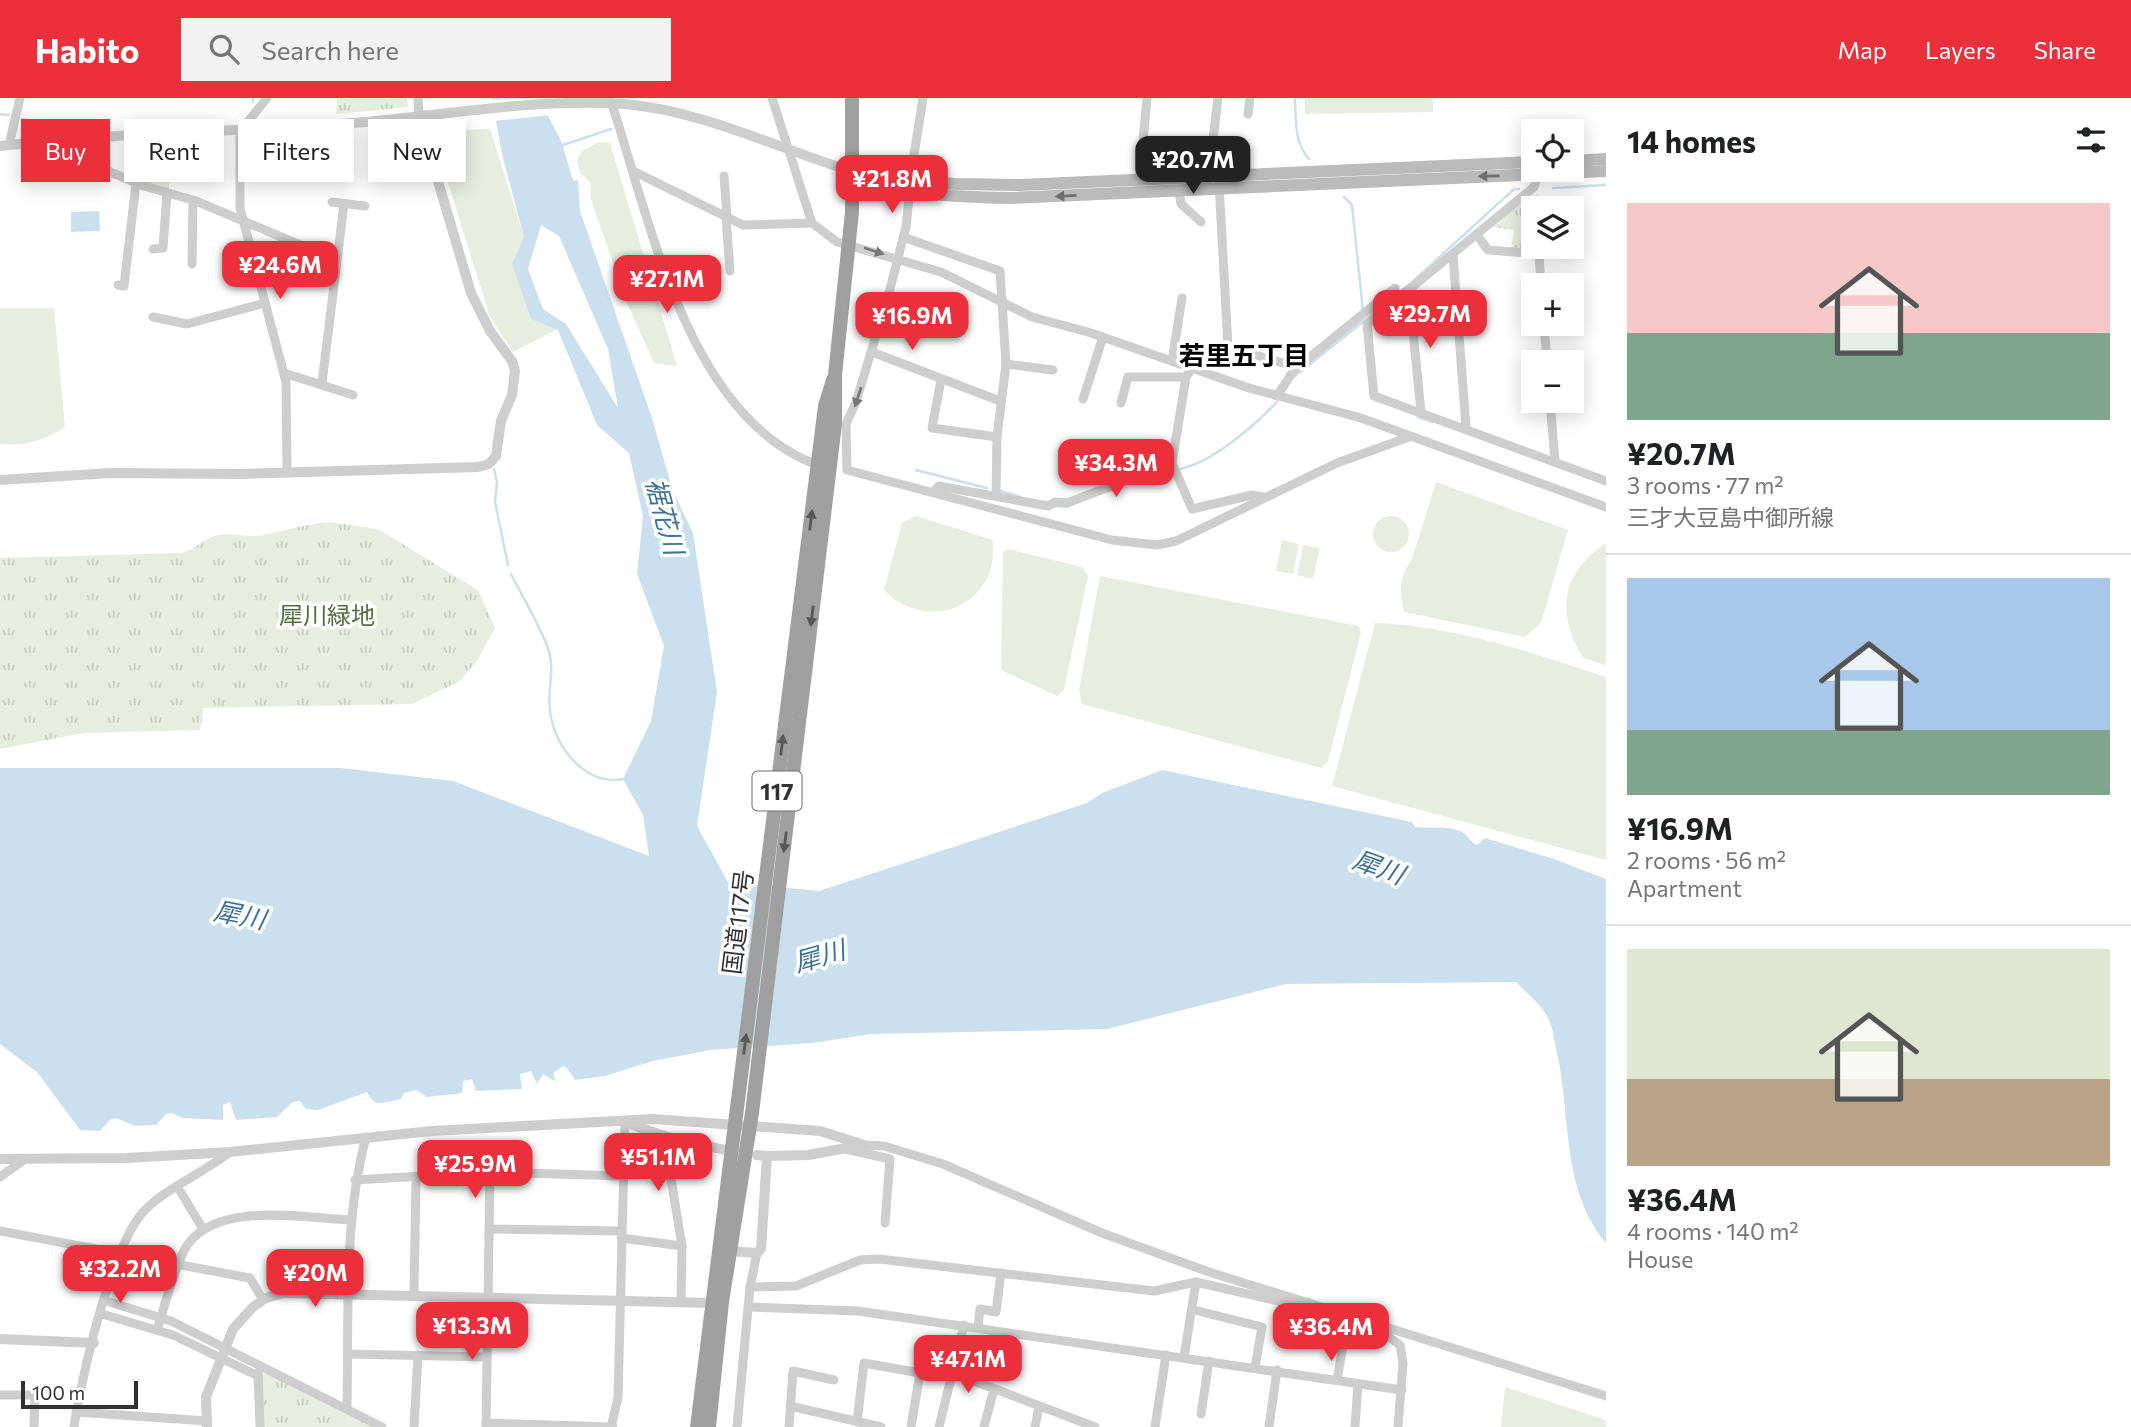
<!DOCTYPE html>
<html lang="en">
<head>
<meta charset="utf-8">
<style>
  body { margin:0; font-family:Commissioner,"Noto Sans JP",sans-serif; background:#f2f2f2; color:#202124; height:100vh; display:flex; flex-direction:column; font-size:26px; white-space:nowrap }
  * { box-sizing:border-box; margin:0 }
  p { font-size:23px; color:#757577 }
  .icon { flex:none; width:38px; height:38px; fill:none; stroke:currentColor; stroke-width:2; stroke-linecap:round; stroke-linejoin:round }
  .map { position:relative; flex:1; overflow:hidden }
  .details { display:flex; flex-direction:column; background:#fff; width:525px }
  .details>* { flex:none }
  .top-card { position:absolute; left:21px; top:21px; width:665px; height:63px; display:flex; gap:14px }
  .buttons { position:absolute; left:1521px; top:21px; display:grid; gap:14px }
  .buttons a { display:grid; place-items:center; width:63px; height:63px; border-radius:0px; background:#fff; box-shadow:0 4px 18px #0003; font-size:35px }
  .scale { position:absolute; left:21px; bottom:18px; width:117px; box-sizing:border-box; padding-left:7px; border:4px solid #313131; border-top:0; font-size:19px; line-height:24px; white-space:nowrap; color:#313131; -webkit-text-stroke:5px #fff; paint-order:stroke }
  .price { position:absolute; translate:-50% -60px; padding:0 16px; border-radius:14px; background:#eb303c; color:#fff; font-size:23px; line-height:46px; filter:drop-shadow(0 2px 4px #0008) }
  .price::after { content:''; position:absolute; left:50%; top:42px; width:21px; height:16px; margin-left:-10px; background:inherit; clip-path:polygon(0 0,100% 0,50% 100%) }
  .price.active { background:#222; color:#fff }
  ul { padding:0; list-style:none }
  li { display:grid; align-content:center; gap:14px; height:371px; padding:0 21px }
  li+li { border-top:2px solid #e0e0e0 }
  li span { display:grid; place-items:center; height:217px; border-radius:0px; color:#555 }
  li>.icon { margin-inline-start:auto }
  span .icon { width:126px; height:126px; fill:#fffc; stroke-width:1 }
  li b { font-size:30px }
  h2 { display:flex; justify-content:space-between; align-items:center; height:84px; padding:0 21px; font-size:30px }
  .tag { padding:0 24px; border-radius:0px; background:#fff; box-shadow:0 4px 18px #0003; font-size:24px; line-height:63px }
  .tag.active { background:#eb303c; color:#fff }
  header { display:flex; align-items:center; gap:42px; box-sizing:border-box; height:98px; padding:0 35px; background:#eb303c; color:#fff }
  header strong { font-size:33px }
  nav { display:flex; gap:38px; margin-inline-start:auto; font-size:24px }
  .search { width:490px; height:63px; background:#f2f2f2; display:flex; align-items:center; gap:18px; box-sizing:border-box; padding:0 24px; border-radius:0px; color:#757577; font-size:26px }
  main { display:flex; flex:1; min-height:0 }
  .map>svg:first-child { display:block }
  .green { fill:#e7eedf }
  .park { fill:url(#park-tufts) }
  .water { fill:#cbe0ee; fill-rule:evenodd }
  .pier { fill:#fff }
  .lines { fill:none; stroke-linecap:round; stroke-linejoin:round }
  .stream { stroke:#cbe0ee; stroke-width:2.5 }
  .minor { stroke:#cecece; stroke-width:9 }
  .tertiary { stroke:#cecece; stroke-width:10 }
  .secondary { stroke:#bbb; stroke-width:12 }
  .trunk { stroke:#a0a0a0; stroke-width:14 }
  .oneway { fill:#6f6f6f }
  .oneway2 { fill:#787878 }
  .oneway3 { fill:#585858 }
  .labels { text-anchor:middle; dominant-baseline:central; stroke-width:7; stroke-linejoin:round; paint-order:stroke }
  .shield { fill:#fff; stroke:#6f6f6f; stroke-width:2 }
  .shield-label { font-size:23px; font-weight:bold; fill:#313131 }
  .park-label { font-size:24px; fill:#536f3c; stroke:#fff }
  .street-label { font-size:24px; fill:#313131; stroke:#fff }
  .neighbourhood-label { font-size:26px; font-weight:bold; fill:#000; stroke:#fff }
  .water-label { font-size:26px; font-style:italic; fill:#3b7297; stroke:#fff }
</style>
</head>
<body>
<header>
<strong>Habito</strong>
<div class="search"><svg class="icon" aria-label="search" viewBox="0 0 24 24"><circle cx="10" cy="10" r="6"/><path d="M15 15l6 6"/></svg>Search here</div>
<nav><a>Map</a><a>Layers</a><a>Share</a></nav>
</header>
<main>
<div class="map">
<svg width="1606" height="1329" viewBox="0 0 1606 1329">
  <defs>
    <pattern id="park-tufts" width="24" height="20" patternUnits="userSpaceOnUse" patternTransform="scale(1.75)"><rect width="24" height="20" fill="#e7eedf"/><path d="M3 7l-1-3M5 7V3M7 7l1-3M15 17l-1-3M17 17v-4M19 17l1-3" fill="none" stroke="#c7cdc0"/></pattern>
  </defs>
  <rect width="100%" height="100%" fill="#fff"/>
  <g class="green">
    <path d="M1305,0h128v14l-128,2z"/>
    <path d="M490,31l34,108 7,82 27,10 -45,23 -23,-35 -58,-185z"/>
    <path d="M599,44l11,1 67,223 -23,-3 -27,-60 -37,-106 1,-14 -11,-10 -3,-13 6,-10z"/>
    <path d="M0,210h54l11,119c-22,14 -39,19 -65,17z"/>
    <path d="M1436,384l132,48 -27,93 -16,14 -121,-25c-5,-21 -5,-34 8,-53z"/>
    <path d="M916,418l77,24c0,10 0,23 -3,32 -19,46 -74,52 -106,18l18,-67z"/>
    <circle cx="1391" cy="436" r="18"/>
    <path d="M1282,442l17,4 -6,30 -17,-3z"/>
    <path d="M1606,445v122l-23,-7c-27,-44 -23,-85 23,-115z"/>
    <path d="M1303,447l17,3 -7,31 -16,-4z"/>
    <path d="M1008,451l74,18 6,9 -24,114 -7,6 -56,-26 2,-118z"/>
    <path d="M1100,478l259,50 2,7 -33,128 -7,7 -239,-64 -3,-14z"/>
    <path d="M1375,525c74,2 160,30 231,54v183l-274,-74z"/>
    <path d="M1505,1289l101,33v7h-105z"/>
  </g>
  <g class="park">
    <path d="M337,0h70l1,9 -72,7z"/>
    <path d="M149,62l20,4v26l-22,-7z"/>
    <path d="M1538,96l-2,14h-3l3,42h-25l3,-20 -21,-3 23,-20z"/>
    <path d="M329,424l49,7 100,61 17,38 -18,33 -17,20 -48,23 -208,4 -4,22 -116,3 -84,16v-191l181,-5c14,-3 21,-13 34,-17 17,-5 34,3 49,-1 22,-5 42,-11 65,-13z"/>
    <path d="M261,1272l112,57h-109z"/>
  </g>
  <g class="water">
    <path d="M492,0h47l23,45 11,38 5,-1 2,31 72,207 21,73 20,42 24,159 -20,134 31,56 91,9 268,-88 15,-10 60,-23 250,52 3,5c14,2 37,-3 50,7 5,4 5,8 12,11l8,-7 69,21 52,20v364c-46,-55 -34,-128 -50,-194 -2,-10 -3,-22 -8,-31 -6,-13 -23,-26 -32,-36l-230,2 -179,45 -236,5 -58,9 -103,7 -57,11 -48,15 -30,4 -8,-12 -4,-2 -10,7 3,9 -13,-8 -6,10 -6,-13 -11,3 2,15 -46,2 -4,-12 -9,2 -1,12 -35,4 -11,-7 -12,3 -3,6c-16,3 -27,10 -34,-7l-49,18 -12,-1 -6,-8 -7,1 -16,15 -41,3 -6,-18 -7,3v15l-41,-2 -10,-5 -6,1 -10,11 -21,1 -19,-8 -6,2 -10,11 -20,-1 -43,-58 -37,-28v-276h341l112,13 196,75 -6,-41 -20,-36 28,-58 13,-75 -27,-72 6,-58 -14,-63 -32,-28 -39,-95 -27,-11 -19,-55 12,-27 -22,-83zM541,127l18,11 49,113 10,59 -52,-84 -23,-15 -15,-40z"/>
    <path d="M99,113l1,20 -29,1v-20z"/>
  </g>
  <path class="pier" d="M542,0l9,17 -58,6 -4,-21z"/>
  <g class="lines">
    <g class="stream">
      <path d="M253,0v4"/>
      <path d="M1295,0c1,22 -1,44 14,61"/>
      <path d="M0,16l9,1"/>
      <path d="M22,21l37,6 9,4"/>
      <path d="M563,47l48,-16"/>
      <path d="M1553,90l53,-3"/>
      <path d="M1344,99l8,8 11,106"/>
      <path d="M1294,279l116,-93 104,-95h5"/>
      <path d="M1418,319l14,5"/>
      <path d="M494,371l3,13 -2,20 13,63"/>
      <path d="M916,372l71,18"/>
      <path d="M1133,384c18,-6 36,-9 54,-15 30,-9 68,-42 90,-65"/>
      <path d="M1000,393l21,6"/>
      <path d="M1054,408l14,1"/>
      <path d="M511,476c11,22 31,55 38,77 6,21 -2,39 1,59 3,35 35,77 74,69"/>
    </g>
    <g class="minor">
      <path d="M267,0l-25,31 -2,7v72l46,174 1,89"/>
      <path d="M418,0l1,19"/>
      <path d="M610,0c39,117 75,312 200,364"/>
      <path d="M772,0l40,125 25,19 104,30 91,45 56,15 161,56 112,30 245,89"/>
      <path d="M1248,16l2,-16"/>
      <path d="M91,39l6,22 13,13 34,14 52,15 140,59"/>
      <path d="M9,47l11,-47"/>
      <path d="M633,73l110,54 69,-2"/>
      <path d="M1538,77l-4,12 -167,137 7,72 232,85"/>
      <path d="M724,78l3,41"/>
      <path d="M910,82l13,-82"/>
      <path d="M1208,82l10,-82"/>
      <path d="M1219,85l9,164 62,18 4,5 -17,26"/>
      <path d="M1139,86l8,-86"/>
      <path d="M910,91l-4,38 -16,62 -34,113 -10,22 1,46 265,70 45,5 19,-4 161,-78 72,-26"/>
      <path d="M1179,93l2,13 20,18"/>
      <path d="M332,104l33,4"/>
      <path d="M726,119l4,54"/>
      <path d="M1477,137l11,15 51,4 2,31"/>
      <path d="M903,139l97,34 6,93 -9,73 -1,57"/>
      <path d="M153,151l10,-1 4,-55"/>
      <path d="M1453,157l13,172"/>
      <path d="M192,166l1,-64"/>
      <path d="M118,187l6,1 12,-103"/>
      <path d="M1409,193l12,121"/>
      <path d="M153,219l34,7 78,-21"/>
      <path d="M1544,226l3,38"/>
      <path d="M872,254l128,49"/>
      <path d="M1172,263l10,-63"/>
      <path d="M1006,266l47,6"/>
      <path d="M1193,269l-7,10 -14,86 20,46 60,-14 11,2"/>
      <path d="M1294,272l101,-82"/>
      <path d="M284,275l69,22"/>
      <path d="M941,282l-9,48 65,9"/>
      <path d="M322,285l22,-179"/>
      <path d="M1083,301l20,-62"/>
      <path d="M1550,303l5,61"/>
      <path d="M1121,305l7,-26h58"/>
      <path d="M933,394l6,-6 109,20 7,-4 12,1 105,-40"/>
      <path d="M664,1038l18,110 -1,55"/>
      <path d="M864,1047l20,1 59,18 159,69 107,39 397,124"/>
      <path d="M846,1051l44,10 -5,64"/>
      <path d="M0,1079l25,-18"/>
      <path d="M355,1082l135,-8 133,4"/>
      <path d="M177,1088l26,43"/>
      <path d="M490,1131l131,2"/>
      <path d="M0,1133l250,47 13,22"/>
      <path d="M621,1140l61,8"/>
      <path d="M750,1189l46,-1 64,-26 19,-1 275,32 42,-9 108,25 4,-5"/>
      <path d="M414,1197l2,-118"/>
      <path d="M106,1203l65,20 211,106"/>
      <path d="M748,1209l110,4 544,79"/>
      <path d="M1194,1212l68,17 -7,40"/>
      <path d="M102,1216l71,21 85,41"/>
      <path d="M978,1229l2,-18 16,3 5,-39"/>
      <path d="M1377,1230l23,17 3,18 -5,64"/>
      <path d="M157,1232c7,-21 19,-70 31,-86 31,-43 116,-26 163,-24"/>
      <path d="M348,1256l139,3"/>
      <path d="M1184,1259l12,-75"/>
      <path d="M258,1275l2,54"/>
      <path d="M1337,1282l6,-34"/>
      <path d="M0,1297h35l-1,32"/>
      <path d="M790,1308l91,21"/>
      <path d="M347,1309c2,-90 -4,-183 19,-270"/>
      <path d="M76,1314l131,9"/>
      <path d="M1201,1316l8,-53"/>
      <path d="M857,1324l7,-59 56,10h33l142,54"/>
      <path d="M486,1325l127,4"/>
      <path d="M74,1329c7,-48 38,-186 72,-218 24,-23 57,-36 84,-57"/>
      <path d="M414,1329l4,-72"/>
      <path d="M486,1329l4,-255"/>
      <path d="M611,1329l7,-29 7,-276"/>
      <path d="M737,1329l13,-140 7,-34"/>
      <path d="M789,1329l4,-56 41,9"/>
      <path d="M911,1329l9,-54"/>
      <path d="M939,1329l25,-102"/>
      <path d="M984,1329l10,-38"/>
      <path d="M1035,1329l4,-20"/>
      <path d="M1155,1329l11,-72"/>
      <path d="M1269,1329l8,-57"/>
      <path d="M1355,1329l3,-43"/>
    </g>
    <g class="tertiary">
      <path d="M0,48c122,-14 244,-14 366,-24 85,-8 174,-24 259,-18 79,7 154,45 229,68"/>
      <path d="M0,382l111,-7 130,1 237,-7 11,-3 7,-8 5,-35 11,-26 3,-24 -3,-10 -22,-30 -19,-38 -52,-176"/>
      <path d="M630,1026l34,12 61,14"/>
      <path d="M767,1058l41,-1 56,-10"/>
      <path d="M0,1061l127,-1 103,-6 202,-21 221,-12 167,12 44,14"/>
      <path d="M730,1153l27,2 4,-4 6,-93 -10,-1"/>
      <path d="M0,1241l94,4"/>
      <path d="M207,1329l-1,-30 27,-68 20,-22 13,-9 17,-5 429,10"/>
    </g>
    <g class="secondary">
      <path d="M1572,63l34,-2"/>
      <path d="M854,74c47,24 104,25 156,26l596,-27"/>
      <path d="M889,80l66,6 66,1 512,-23"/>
    </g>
    <g class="trunk">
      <path d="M697,1329l128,-1021 8,-26"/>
      <path d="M709,1329l13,-125 30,-189 83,-689v-49l17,-163v-114"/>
    </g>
  </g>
  <defs><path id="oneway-solid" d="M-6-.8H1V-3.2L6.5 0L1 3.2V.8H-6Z" transform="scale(1.75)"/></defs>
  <g class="oneway">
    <use href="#oneway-solid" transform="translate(1489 78) rotate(179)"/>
    <use href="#oneway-solid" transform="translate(1066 98) rotate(177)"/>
  </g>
  <g class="oneway2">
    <use href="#oneway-solid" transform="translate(874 153) rotate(18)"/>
    <use href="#oneway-solid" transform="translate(858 299) rotate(108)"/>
  </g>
  <g class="oneway3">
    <use href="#oneway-solid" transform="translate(811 422) rotate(-83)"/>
    <use href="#oneway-solid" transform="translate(812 518) rotate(97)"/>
    <use href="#oneway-solid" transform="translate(782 647) rotate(-83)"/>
    <use href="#oneway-solid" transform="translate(785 744) rotate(97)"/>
    <use href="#oneway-solid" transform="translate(745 946) rotate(-83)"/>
  </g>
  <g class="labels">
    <rect class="shield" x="752.5" y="673.5" width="49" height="39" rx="5"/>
    <g class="shield-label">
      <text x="777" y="693">117</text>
    </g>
    <g class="park-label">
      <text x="327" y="516">犀川緑地</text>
    </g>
    <g class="street-label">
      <text transform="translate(737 824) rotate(-83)">国道117号</text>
    </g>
    <g class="neighbourhood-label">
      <text x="1244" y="256">若里五丁目</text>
    </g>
    <g class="water-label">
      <text transform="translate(666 418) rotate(75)">裾花川</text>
      <text transform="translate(1379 768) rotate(20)">犀川</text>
      <text transform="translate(240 816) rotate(11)">犀川</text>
      <text transform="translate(819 857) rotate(-16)">犀川</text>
    </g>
  </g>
</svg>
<div class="buttons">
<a><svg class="icon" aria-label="locate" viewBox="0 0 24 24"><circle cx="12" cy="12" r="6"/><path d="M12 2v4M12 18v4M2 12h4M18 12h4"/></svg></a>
<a><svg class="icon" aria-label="layers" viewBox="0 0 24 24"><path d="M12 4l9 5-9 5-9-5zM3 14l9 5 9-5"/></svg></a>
<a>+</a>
<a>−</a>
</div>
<div class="scale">100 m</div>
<b class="price active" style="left:1193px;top:98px">¥20.7M</b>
<b class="price" style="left:892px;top:117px">¥21.8M</b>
<b class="price" style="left:280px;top:203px">¥24.6M</b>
<b class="price" style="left:667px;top:217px">¥27.1M</b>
<b class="price" style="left:1430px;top:252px">¥29.7M</b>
<b class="price" style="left:912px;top:254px">¥16.9M</b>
<b class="price" style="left:1116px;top:401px">¥34.3M</b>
<b class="price" style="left:658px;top:1095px">¥51.1M</b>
<b class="price" style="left:475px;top:1102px">¥25.9M</b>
<b class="price" style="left:120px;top:1207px">¥32.2M</b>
<b class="price" style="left:315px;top:1211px">¥20M</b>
<b class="price" style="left:472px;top:1264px">¥13.3M</b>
<b class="price" style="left:1331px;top:1265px">¥36.4M</b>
<b class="price" style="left:968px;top:1297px">¥47.1M</b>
<div class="top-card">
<a class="tag active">Buy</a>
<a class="tag">Rent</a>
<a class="tag">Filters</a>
<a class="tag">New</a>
</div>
</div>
<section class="details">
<h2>14 homes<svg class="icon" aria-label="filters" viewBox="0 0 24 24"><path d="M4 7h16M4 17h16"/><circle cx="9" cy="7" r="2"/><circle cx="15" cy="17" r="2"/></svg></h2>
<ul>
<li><span style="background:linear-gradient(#f6c9c9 60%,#7fa58c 0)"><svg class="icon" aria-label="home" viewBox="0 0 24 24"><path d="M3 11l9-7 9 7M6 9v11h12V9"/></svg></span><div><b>¥20.7M</b><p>3 rooms · 77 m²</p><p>三才大豆島中御所線</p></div></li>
<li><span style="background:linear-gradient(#a9c7e8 70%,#7fa58c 0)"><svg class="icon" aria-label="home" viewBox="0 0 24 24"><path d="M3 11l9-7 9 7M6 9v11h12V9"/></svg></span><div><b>¥16.9M</b><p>2 rooms · 56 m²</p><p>Apartment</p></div></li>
<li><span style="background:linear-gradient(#dfe7d0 60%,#b9a48a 0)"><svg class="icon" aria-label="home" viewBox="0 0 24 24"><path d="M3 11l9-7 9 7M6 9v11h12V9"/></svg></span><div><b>¥36.4M</b><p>4 rooms · 140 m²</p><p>House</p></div></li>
</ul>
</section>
</main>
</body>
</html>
